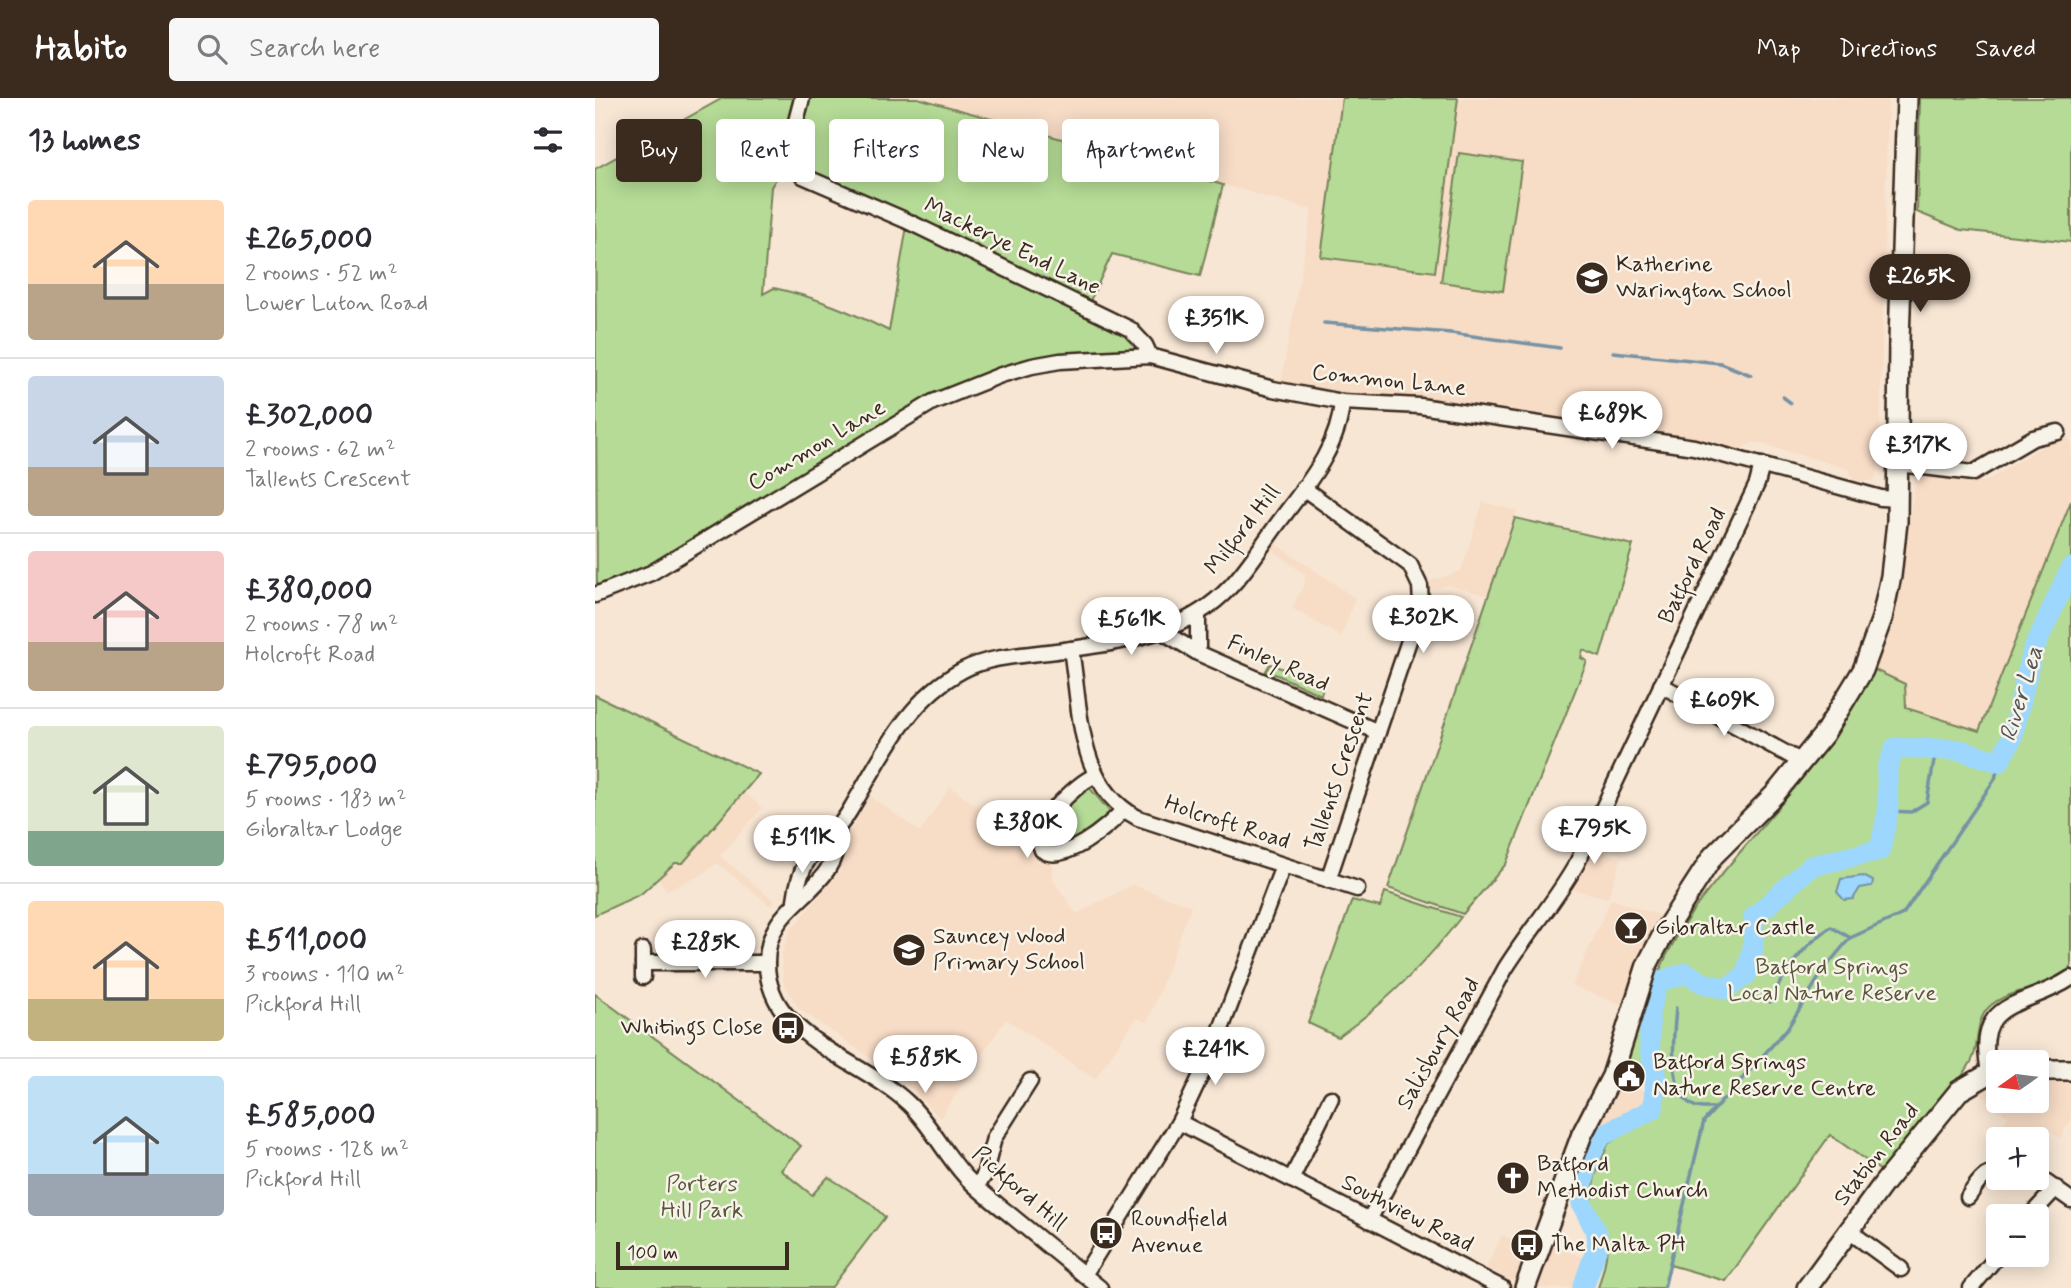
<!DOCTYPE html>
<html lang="en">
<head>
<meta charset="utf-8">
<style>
  body { margin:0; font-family:Mynerve,sans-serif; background:#f7f7f7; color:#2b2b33; height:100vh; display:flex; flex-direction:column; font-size:26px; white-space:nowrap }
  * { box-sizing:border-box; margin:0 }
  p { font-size:23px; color:#7c7c81 }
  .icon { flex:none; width:38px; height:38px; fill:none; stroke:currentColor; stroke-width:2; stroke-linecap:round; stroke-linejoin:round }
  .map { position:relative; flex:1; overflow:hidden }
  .panel { display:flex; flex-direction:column; background:#fff; width:595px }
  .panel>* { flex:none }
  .guide { position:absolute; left:21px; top:21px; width:665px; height:63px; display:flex; gap:14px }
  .needle { width:46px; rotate:256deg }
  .tools { position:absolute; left:1391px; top:952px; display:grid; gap:14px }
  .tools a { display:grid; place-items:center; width:63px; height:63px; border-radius:7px; background:#fff; box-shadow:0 4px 18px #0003; font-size:35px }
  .scale { position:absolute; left:21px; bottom:18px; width:173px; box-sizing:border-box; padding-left:7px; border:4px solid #3b2a1e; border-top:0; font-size:19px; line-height:24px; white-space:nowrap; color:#3b2a1e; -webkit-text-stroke:5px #f7f3e8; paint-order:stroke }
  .price { position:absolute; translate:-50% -60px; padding:0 16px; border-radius:24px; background:#fff; color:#222; font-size:23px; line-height:46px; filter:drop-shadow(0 2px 4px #0008) }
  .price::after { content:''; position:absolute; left:50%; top:42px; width:21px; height:16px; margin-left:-10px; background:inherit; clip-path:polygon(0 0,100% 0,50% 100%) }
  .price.selected { background:#3b2a1e; color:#fff }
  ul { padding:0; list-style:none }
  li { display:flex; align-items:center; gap:21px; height:175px; padding:0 28px }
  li+li { border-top:2px solid #e1e1e2 }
  li span { display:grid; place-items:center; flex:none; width:196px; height:140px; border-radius:7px; color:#555 }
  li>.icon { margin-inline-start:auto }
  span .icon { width:84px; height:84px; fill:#fffc; stroke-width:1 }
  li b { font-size:30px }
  h2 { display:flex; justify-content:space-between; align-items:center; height:84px; padding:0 28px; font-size:30px }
  .chip { padding:0 24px; border-radius:7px; background:#fff; box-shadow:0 4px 18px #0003; font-size:24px; line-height:63px }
  .chip.selected { background:#3b2a1e; color:#fff }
  header { display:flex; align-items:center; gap:42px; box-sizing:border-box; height:98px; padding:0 35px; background:#3b2a1e; color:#fff }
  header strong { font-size:33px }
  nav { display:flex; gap:38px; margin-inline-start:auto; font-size:24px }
  .search { width:490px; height:63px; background:#f7f7f7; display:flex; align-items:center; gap:18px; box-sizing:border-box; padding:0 24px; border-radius:7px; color:#7c7c81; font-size:26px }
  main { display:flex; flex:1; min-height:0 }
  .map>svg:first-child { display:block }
  .built { fill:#f7dcc6 }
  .green { fill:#b5db96; stroke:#78825a; stroke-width:2 }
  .water { fill:#9dd7fd; stroke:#7692a4; stroke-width:2 }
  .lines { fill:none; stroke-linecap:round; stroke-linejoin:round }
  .stream { stroke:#7692a4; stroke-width:3.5 }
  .river { stroke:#9dd7fd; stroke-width:21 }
  .street-casing { stroke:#3b2a1e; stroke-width:19 }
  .secondary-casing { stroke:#3b2a1e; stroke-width:24 }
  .street { stroke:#f7f3e8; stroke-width:14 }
  .secondary { stroke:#f7f3e8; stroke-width:19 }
  .labels { text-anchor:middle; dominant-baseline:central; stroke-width:5; stroke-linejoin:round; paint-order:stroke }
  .street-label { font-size:23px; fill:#3b2a1e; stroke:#f7f3e8 }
  .poi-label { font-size:23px; fill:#3b2a1e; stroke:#f7f3e8; text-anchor:start }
  .park-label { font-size:23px; fill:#5a563c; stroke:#f7f3e8 }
  .water-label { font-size:24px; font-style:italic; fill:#545556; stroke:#f7f3e8 }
</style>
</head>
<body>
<header>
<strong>Habito</strong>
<div class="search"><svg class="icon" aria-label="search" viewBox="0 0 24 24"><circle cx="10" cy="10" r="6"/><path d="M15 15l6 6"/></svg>Search here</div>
<nav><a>Map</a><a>Directions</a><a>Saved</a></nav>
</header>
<main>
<section class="panel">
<h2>13 homes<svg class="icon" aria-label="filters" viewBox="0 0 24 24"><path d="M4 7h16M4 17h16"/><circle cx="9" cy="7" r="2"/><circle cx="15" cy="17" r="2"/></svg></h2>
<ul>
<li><span style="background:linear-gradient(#ffd9b3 60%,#b9a48a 0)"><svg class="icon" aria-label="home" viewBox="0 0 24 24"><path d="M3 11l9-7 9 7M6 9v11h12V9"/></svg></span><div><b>£265,000</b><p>2 rooms · 52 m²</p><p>Lower Luton Road</p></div></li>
<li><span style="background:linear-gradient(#c9d6e8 65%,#b9a48a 0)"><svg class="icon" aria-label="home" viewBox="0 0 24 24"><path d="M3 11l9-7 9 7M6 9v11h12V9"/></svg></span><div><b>£302,000</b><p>2 rooms · 62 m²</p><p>Tallents Crescent</p></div></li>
<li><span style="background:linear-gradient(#f6c9c9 65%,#b9a48a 0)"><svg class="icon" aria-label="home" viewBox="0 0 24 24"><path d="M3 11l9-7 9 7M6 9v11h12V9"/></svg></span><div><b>£380,000</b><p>2 rooms · 78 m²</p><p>Holcroft Road</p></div></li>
<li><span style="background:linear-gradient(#dfe7d0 75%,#7fa58c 0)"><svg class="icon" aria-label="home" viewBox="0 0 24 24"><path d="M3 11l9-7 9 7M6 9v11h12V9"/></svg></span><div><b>£795,000</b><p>5 rooms · 183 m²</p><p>Gibraltar Lodge</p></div></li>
<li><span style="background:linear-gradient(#ffd9b3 70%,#c2b280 0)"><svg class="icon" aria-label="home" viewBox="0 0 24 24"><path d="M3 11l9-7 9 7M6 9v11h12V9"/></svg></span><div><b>£511,000</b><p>3 rooms · 110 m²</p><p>Pickford Hill</p></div></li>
<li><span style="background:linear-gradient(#bfe0f5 70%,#9aa5b1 0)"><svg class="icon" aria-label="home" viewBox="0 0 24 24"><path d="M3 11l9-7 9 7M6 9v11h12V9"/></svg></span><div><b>£585,000</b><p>5 rooms · 128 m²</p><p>Pickford Hill</p></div></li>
</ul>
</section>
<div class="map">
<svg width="1476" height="1190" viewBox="0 0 1476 1190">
  <rect width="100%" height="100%" fill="#f7e6d4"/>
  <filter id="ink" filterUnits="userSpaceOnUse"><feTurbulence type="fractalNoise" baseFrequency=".0143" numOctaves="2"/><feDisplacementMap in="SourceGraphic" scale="14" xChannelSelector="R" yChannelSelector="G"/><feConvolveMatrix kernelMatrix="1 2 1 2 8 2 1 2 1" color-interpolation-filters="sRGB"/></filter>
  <g filter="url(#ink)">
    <g class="built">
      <path d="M323,0h970l-9,370 -6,13h-18l-6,-12 -94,-27 -21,10 -76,-19 -191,-30 -121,-10 -65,-10 31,-173z"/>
      <path d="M1468,336l8,7v60l-92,230 -74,-23 -32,-39 27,-98 18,-102 66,13z"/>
      <path d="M888,404l34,9 -28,85 -40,-11 -20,5 -2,-8 34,-11z"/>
      <path d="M680,445l80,55 -14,39 -49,-29 13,-24v-9l-34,-27z"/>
      <path d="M355,689l66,47 14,2 3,15 20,12 -1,16 24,35 56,-29 59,21 -43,116 -12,-4 -41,61 -89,-60 -66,99 -38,-38 -104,-72 -14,-25 -3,-27 9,-25 48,-57 12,-42 20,-36 50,36z"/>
      <path d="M149,694l18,16 -42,48 54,45 -3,5 -54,-43 -18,13 -32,14 -10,-12 18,-15h8z"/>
      <path d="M997,749l29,12 -13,39 -37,-9z"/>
      <path d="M1016,801l50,17 -19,37 -19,52 -51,-19z"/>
      <path d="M1403,980l1,23h38v-22h34v41l-11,18 -20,-11 -8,12h-12l-17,-15 5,-7 -33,-28z"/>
      <path d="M1025,984l34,13 -14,13 -47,23z"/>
      <path d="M907,1137l27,13 -13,35 -30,-15z"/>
      <path d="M956,1148l37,13 -11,29h-41z"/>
    </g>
    <g class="green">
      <path d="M128,0h73l-17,76 -8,13 -8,107 11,-6c42,9 77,24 115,43l18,-105 223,108 9,11v6l-97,9 -77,21 -319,188 -49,19 -2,-419z"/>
      <path d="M211,0h112l305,87 -23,91 -88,-22 -22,47 -287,-130 -7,-20z"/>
      <path d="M747,0h116l-23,174 -114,-15z"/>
      <path d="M1325,0h151v144l-110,-12 -44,-18z"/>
      <path d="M864,55l63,9 -19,129 -62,-9z"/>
      <path d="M1476,403v466c-21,24 -59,19 -82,40 -16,16 -8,38 -18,55 -18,33 -65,79 -90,109l-51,-36 -104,146 -56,-16 -6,23h-66c10,-35 16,-50 -8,-81l5,-31 13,-32 40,-28 13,-41 -36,-11c20,-60 37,-113 76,-164 59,-77 131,-143 172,-231l32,15 1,24 73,23z"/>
      <path d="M920,420l118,27 -33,112 -17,-7 -2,8 6,3 -81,203 -43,50 -75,-26z"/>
      <path d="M675,566l54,20 -3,11 -46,-21 -4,4 -7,-4z"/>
      <path d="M0,597l164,79 -76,89h-8l-34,31 -46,21z"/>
      <path d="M494,689l22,26 -4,7 -46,30 -18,-5c2,-21 25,-50 46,-58z"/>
      <path d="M790,794l76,25c-36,47 -75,86 -123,120l-30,-14 44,-123 28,7z"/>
      <path d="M0,896l206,152 -20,24 31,25 16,-18 42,26 15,14 -54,71h-236z"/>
    </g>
    <path class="water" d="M1268,778l10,5 -1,5 -12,2 -7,11 -9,1 -7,-8 4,-13z"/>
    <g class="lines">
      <g class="stream">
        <path d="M729,225l127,10 109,15"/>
        <path d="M1018,254l107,11 31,12"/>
        <path d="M1188,299l8,6"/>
        <path d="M1293,713l23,1 16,-10 9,-53"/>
        <path d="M1175,904c14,-31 33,-56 61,-75l18,10"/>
        <path d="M1081,910c-2,25 -10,84 18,98 6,3 14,2 21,2"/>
        <path d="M1069,1190l40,-167 83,-92 38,-61 25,-30 53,-24 92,-135 4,-17"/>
      </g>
      <path class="river" d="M988,1190l15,-43 -1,-12 -15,-29 -1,-12 8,-34 12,-22 52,-27 3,-31 -6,-30 -1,-36 9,-30 28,-9 17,10 23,6 20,-14 7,-27 1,-31 57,-51 69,-16 8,-39 -1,-42 8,-21 65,2 39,12 13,-24 20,-85 39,-85"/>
      <defs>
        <g id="street">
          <path d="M207,0c-5,23 -21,60 1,78l102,44 225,109 15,16 5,11"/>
          <path d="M1304,366l74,9 60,-35 25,-6"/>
          <path d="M708,390l107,77 10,21 1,19 -93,275"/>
          <path d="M0,497l56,-22 282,-171 68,-27 31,-9 28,-5 90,-5 123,33 69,13 78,4 274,41 187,51 16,1"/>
          <path d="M568,534l35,21 180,79"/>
          <path d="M476,551c10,61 6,137 67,169l219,71"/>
          <path d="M603,555v-40"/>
          <path d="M1066,587l141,77"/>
          <path d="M499,678c-17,8 -51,41 -57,59l5,15c20,15 67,-23 81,-40"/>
          <path d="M243,732c1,68 -72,66 -71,134 0,19 8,39 21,53 33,37 85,53 121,87 22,21 35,49 56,72 14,15 32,28 48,41 29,24 58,47 87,71"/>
          <path d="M200,802c7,-54 31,-50 54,-88 32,-53 57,-112 114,-142 27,-14 63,-15 93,-19 64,-9 129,-15 175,-65 19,-20 34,-46 51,-68 26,-35 57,-71 60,-116"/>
          <path d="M48,865h124"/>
          <path d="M48,879v-27"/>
          <path d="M1394,973c-16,-75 36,-62 82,-93"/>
          <path d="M584,1024l323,166"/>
          <path d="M1442,1078l34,24"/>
          <path d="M1415,1080h21"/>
          <path d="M696,1082l40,-82"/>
          <path d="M381,1088l8,-10 10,-38 36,-57"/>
          <path d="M1373,1099c8,-11 15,-26 31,-24"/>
          <path d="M1435,1118l26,-28"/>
          <path d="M774,1122l136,-251c23,-37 51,-68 72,-106l180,-379 5,-19"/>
          <path d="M1254,1133l52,38"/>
          <path d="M489,1177l95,-153 36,-77 68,-179"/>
          <path d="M1376,1190l28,-34"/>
        </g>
        <g id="secondary">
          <path d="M1442,972h34"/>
          <path d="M930,1190l57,-154 30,-58 35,-111 19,-36 47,-73 62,-62 49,-60 39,-64 19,-52 9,-42 6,-54 2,-181 8,-243"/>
          <path d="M1212,1190l77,-105 75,-92 40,-23"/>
        </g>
      </defs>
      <use href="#street" class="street-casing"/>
      <use href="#secondary" class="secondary-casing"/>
      <use href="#street" class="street"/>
      <use href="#secondary" class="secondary"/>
    </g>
  </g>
  <defs>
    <symbol id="school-disc" viewBox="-11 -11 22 22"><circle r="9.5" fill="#3b2a1e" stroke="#f7f3e8"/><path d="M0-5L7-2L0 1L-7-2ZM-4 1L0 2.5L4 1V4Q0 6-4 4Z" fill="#fff"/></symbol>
    <symbol id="bar-disc" viewBox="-11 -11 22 22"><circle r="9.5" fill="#3b2a1e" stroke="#f7f3e8"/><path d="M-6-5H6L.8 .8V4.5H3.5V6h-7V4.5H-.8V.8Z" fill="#fff"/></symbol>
    <symbol id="bus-disc" viewBox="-11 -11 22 22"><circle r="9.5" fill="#3b2a1e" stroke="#f7f3e8"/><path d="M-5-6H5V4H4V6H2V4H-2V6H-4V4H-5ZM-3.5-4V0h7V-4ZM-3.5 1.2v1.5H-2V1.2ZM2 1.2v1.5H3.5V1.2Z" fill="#fff"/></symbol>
    <symbol id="civic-disc" viewBox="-11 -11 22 22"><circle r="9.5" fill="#3b2a1e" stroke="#f7f3e8"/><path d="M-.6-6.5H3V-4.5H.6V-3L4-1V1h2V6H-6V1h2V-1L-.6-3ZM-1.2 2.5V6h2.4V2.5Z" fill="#fff"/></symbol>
    <symbol id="church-disc" viewBox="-11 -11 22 22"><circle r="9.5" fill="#3b2a1e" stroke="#f7f3e8"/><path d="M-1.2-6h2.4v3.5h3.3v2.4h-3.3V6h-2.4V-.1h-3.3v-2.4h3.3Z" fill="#fff"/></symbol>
  </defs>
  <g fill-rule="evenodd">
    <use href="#school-disc" x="978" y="161" width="38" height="38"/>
    <use href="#bar-disc" x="1017" y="811" width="38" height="38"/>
    <use href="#school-disc" x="295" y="833" width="38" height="38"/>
    <use href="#bus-disc" x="174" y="911" width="38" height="38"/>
    <use href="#civic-disc" x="1015" y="959" width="38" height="38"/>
    <use href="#church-disc" x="899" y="1061" width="38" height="38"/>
    <use href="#bus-disc" x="492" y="1116" width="38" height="38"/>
    <use href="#bus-disc" x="913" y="1128" width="38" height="38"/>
  </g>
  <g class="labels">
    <g class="street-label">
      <text transform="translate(417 149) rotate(26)">Mackerye End Lane</text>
      <text transform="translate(794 283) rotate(6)">Common Lane</text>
      <text transform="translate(222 348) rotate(-31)">Common Lane</text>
      <text transform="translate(648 432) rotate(-52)">Milford Hill</text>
      <text transform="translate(1098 468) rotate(-64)">Batford Road</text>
      <text transform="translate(683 566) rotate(24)">Finley Road</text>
      <text transform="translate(745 674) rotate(-71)">Tallents Crescent</text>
      <text transform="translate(632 725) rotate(18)">Holcroft Road</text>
      <text transform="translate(844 946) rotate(-61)">Salisbury Road</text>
      <text transform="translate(1282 1057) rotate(-52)">Station Road</text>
      <text transform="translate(424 1091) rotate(41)">Pickford Hill</text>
      <text transform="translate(812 1116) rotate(27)">Southview Road</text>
    </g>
    <g class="poi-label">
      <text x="1021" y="167">Katherine<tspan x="1021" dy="26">Warington School</tspan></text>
      <text x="1060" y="830">Gibraltar Castle</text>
      <text x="338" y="839">Sauncey Wood<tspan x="338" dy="26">Primary School</tspan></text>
      <text x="168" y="930" text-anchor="end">Whitings Close</text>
      <text x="1058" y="965">Batford Springs<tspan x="1058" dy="26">Nature Reserve Centre</tspan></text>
      <text x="942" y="1067">Batford<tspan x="942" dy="26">Methodist Church</tspan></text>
      <text x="536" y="1122">Roundfield<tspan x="536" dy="26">Avenue</tspan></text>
      <text x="956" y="1147">The Malta PH</text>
    </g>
    <g class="park-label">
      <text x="1237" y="870">Batford Springs<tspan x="1237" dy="26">Local Nature Reserve</tspan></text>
      <text x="107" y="1087">Porters<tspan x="107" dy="26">Hill Park</tspan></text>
    </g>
    <g class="water-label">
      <text transform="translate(1427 596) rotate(-73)">River Lea</text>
    </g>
  </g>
</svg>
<div class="tools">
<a><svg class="needle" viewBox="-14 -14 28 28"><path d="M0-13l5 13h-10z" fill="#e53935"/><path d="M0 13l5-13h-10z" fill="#7c7c81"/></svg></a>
<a>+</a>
<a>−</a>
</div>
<div class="scale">100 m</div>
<b class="price selected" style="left:1325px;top:216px">£265K</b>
<b class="price" style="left:621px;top:258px">£351K</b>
<b class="price" style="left:1017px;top:353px">£689K</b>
<b class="price" style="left:1323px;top:385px">£317K</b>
<b class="price" style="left:828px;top:557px">£302K</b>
<b class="price" style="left:536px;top:559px">£561K</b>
<b class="price" style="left:1129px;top:640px">£609K</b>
<b class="price" style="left:432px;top:762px">£380K</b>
<b class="price" style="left:999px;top:768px">£795K</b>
<b class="price" style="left:207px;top:777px">£511K</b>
<b class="price" style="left:110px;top:882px">£285K</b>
<b class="price" style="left:620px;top:989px">£241K</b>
<b class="price" style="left:330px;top:997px">£585K</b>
<div class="guide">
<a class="chip selected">Buy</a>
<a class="chip">Rent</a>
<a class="chip">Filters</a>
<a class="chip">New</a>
<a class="chip">Apartment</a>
</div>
</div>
</main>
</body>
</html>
